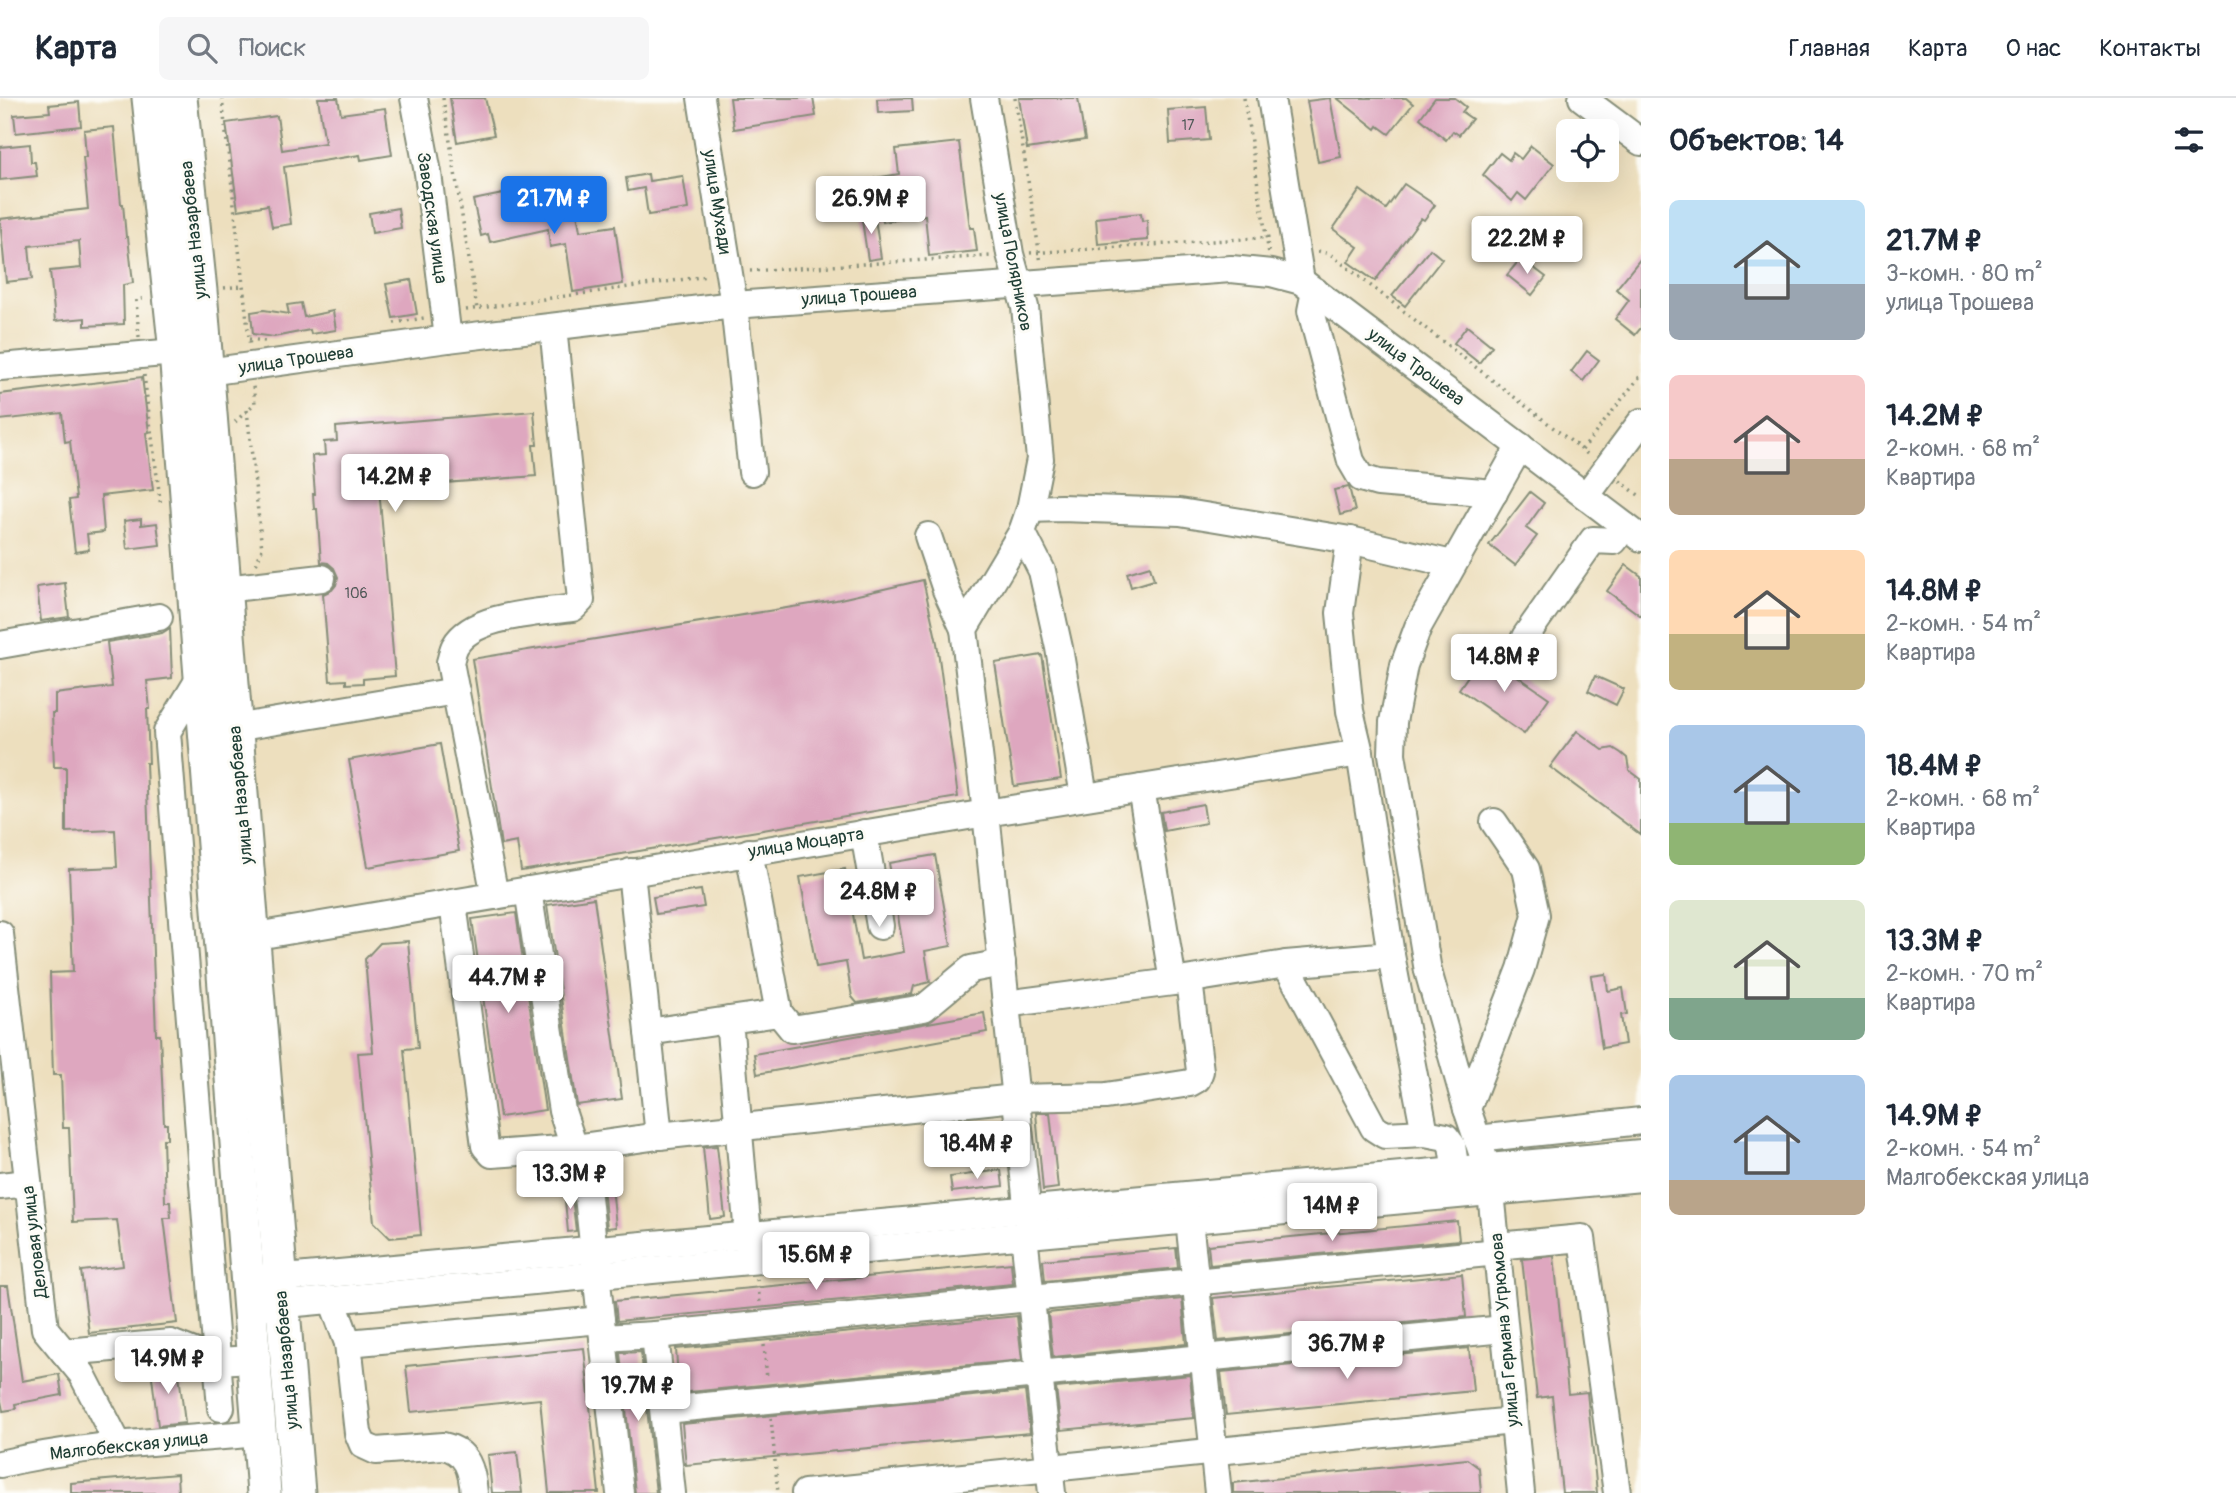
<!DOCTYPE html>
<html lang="ru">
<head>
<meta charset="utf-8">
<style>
  body { margin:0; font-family:Pangolin,sans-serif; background:#f6f6f7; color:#1f2937; height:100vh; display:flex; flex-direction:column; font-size:26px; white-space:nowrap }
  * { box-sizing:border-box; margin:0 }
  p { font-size:23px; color:#747a83 }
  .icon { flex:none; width:38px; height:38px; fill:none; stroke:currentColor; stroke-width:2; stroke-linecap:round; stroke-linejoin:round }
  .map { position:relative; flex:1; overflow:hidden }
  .drawer { display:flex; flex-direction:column; background:#fff; width:595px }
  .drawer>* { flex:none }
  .buttons { position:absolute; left:1556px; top:21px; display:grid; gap:14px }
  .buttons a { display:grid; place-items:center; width:63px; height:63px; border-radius:10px; background:#fff; box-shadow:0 7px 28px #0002; font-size:35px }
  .price { position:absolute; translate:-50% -60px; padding:0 16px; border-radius:7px; background:#fff; color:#222; font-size:23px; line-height:46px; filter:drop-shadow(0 2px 4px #0008) }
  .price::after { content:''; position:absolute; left:50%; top:42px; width:21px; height:16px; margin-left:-10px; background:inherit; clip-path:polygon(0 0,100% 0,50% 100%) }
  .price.current { background:#1a73e8; color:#fff }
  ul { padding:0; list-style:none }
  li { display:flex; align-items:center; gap:21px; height:175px; padding:0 28px }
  li span { display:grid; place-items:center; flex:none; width:196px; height:140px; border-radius:10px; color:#555 }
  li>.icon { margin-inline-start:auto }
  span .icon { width:84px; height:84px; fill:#fffc; stroke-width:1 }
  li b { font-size:30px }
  h2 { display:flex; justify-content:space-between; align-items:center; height:84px; padding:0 28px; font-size:30px }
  header { display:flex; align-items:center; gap:42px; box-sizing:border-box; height:98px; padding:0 35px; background:#fff; border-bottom:2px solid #e0e1e3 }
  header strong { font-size:33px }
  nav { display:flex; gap:38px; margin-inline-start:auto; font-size:24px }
  .search { width:490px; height:63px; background:#f6f6f7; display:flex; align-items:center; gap:18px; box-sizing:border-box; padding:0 24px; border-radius:10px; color:#747a83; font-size:26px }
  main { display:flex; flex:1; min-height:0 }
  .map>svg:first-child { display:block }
  .building { fill:#dea7bf }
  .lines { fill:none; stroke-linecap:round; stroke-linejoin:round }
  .minor-casing { stroke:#868e79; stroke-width:30 }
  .major-casing { stroke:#868e79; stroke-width:37 }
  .path { stroke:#868e79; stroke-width:3.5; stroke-dasharray:2 5; stroke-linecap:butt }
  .minor { stroke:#fff; stroke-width:26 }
  .major { stroke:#fff; stroke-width:33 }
  .labels { text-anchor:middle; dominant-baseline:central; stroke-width:6; stroke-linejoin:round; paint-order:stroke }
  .number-label { font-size:14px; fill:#4f5857 }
  .street-label { font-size:18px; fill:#1f3d34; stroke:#fdfcf7 }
</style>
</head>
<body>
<header>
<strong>Карта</strong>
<div class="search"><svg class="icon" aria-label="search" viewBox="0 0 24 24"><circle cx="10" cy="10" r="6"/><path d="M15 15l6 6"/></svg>Поиск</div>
<nav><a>Главная</a><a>Карта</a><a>О нас</a><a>Контакты</a></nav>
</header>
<main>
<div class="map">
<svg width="1641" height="1395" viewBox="0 0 1641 1395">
  <rect width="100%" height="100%" fill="#fdfcf7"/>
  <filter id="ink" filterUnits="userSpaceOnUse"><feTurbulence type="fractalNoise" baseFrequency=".0143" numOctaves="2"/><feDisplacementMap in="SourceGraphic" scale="14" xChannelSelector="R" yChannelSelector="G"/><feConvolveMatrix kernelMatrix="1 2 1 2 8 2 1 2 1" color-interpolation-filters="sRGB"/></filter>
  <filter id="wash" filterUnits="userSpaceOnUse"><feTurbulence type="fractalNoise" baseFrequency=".00686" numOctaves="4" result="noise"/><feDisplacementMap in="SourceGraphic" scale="28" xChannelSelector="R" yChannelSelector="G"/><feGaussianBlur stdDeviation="1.57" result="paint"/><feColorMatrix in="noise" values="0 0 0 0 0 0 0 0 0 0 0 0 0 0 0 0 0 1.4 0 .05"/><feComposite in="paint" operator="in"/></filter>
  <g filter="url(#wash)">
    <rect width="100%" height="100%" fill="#eddfbe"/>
    <g id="blocks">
      <g class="building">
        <path d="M318,0h20l3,16 44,-6 7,47 -31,5 -1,-5 -76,12 7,57 -19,3 -4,-22 -30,5 -12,-87 51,-7 5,34 43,-7z"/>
        <path d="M450,0h35l9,37 -37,7z"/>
        <path d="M730,0h83l3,18 -82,13z"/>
        <path d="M912,0l1,13 -35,2 -1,-14z"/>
        <path d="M1019,0h59l7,42 -58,9z"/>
        <path d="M1330,0l11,59 -23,5 -11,-61z"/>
        <path d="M1337,0h69l7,6 -24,30 -11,-8 -2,3z"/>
        <path d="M1435,0h20l11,9 -4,5 10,7 -13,16 -6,-4 -7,9 -26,-22z"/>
        <path d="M79,4l2,24 -65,7 -2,-18 36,-3 -1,-7z"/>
        <path d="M1206,9l3,33 -39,3 -2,-33z"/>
        <path d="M114,29l7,77h2l3,33h2l5,46 -10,2 1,39 -39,2v-8l-30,3 -5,-50 31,-3 -2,-27 -50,5 3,33 -26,3 -6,-63 88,-10 -5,-52h3l-2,-27z"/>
        <path d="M959,44l11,86h4l3,23 -48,5 -4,-41 -42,7 -8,-44 24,-4 -3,-25z"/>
        <path d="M30,46l1,18h4l2,14 -37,4v-33z"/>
        <path d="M1531,48l23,18 -28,36 -8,-7 -6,8 -29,-26 17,-22 9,7 4,-7 8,6z"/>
        <path d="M648,76l1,7 34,-5 5,33 -40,6 -4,-27 -16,3 -2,-13z"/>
        <path d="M1404,86l31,21 -11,15 -3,-2 -46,63 -27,-19 10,-15 -25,-18 27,-39 26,19z"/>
        <path d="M537,89l6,27 33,-8 4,25 35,-5 8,58 -50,8 -7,-48 -16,3 -2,-18 -58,13 -2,-8 -7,2 -8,-36z"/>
        <path d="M398,110l3,20 -29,5 -3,-20z"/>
        <path d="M874,114l7,46 -13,2 -7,-46z"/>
        <path d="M1141,115l1,8 5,-1 1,20 -50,4 -2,-26z"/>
        <path d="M1430,151l12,10 -37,47 -13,-10z"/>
        <path d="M1521,160l25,19 -14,18 -25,-20z"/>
        <path d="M1641,160v70l-6,7 -20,-16 14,-19 -13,-11z"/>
        <path d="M411,182l6,34 -24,4 -7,-34z"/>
        <path d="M301,205l3,14 29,-6 3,19 -25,4 -1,-4 -36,7 -21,-3 -2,-22 13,-2 25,4 -2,-9z"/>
        <path d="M1467,228l25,20 -13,17 -25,-20z"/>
        <path d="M1587,253l12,9 -16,21 -12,-9z"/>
        <path d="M142,279l7,55 -3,1 7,57 -52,6 3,36 -17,2 2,16 -14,2 -6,-52 7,-1 -6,-58 -5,1 -3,-29 -62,7v-26z"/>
        <path d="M534,313l3,34h-4l3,31 -157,12 16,188 -32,3v4l-17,1v-4l-16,1 -7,-87 9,-4 4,-5 2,-8 -4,-9 -6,-5 -7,-1 -4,-53h-3l-1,-15h2l-3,-38 13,-1 -1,-13 13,-1 -1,-14z"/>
        <path d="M1349,389l6,24 -15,4 -6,-25z"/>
        <path d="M1530,394l14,11 -18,25 11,8 -22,29 -26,-20z"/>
        <path d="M141,421v6l16,-2 3,22 -33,4 -3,-28z"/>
        <path d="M1626,467l15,11v40l-34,-25z"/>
        <path d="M1150,468l4,14 -23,7 -4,-14z"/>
        <path d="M923,482l14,63 21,154 -437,74 -4,-29 -16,3 -29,-186 364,-59z"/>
        <path d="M65,485l4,34 -28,4 -4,-34z"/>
        <path d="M170,530l2,50 -25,3 3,28h-3l2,54h-3l10,272h4l4,89h3v15h-4l2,63h5l1,16h-7l13,105 -88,10 -8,-62 42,-5 -6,-46 -44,2 -4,-94h-6l-2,-53h-8l-3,-102 23,-1 -4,-103 48,-2 -2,-37 -49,2v-65h-12l-2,-54h3v-19l57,-7 -5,-45 55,-9z"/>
        <path d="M1484,555l65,45 -25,36 -65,-45z"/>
        <path d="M1042,557l19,124 -47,7 -19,-123z"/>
        <path d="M1595,578l29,13 -8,16 -28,-14z"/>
        <path d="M1577,633l26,19 10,-2 8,5 6,5 2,12 12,9v56l-91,-68z"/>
        <path d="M440,646l19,107 -91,16 -19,-107z"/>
        <path d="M1203,706l3,19 -42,8 -3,-19z"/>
        <path d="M935,757l16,91 -26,5 5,31 -16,4 -2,8 -55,9 -5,-6 -6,-35 -30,5 -16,-90 45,-8 16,91 43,-8 -15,-89z"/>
        <path d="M701,792l3,17 -48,7 -3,-17z"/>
        <path d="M594,800l28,201 -45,6 -30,-200z"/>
        <path d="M516,815l29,197 -45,7 -28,-198z"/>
        <path d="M408,843l10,107 -14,1 17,186 -31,3 -16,-16 -16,-169 15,-1 -8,-93 15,-16z"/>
        <path d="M1606,876l2,17 15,-3 4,26 -6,1 4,29 -23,4 -11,-72z"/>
        <path d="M984,915l3,19 -230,42 -3,-20z"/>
        <path d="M1036,1015h14l8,75 -15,2z"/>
        <path d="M717,1048l8,71 -15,2 -7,-72z"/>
        <path d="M1001,1072l2,16 -51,6 -2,-15z"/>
        <path d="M612,1087l4,42 -9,1 -4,-42z"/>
        <path d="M571,1091l5,42 -8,1 -4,-42z"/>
        <path d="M1457,1123l2,19 -249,25 -2,-20z"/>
        <path d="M1176,1150l2,20 -133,13 -2,-21z"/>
        <path d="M1554,1158l14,138 19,-2 10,101h-35l-10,-97 -15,2 -15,-139z"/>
        <path d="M1011,1165l2,21 -396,37 -2,-20z"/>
        <path d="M1462,1176l4,43 -248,24 -5,-43z"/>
        <path d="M0,1188h8l14,95 37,-7 3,21 -47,9 1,5 -13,2 -3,-15z"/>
        <path d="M1182,1201l4,45 -133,13 -5,-44z"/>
        <path d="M1017,1218l5,44 -343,33 -3,-44z"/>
        <path d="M584,1250l15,145h-50l-9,-94 -129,13 -5,-46z"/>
        <path d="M1469,1250l4,43 -247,24 -5,-43z"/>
        <path d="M641,1254l15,141h-21l-15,-140z"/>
        <path d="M178,1268l7,57 -27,3 -7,-57z"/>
        <path d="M1190,1277l4,43 -133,12 -5,-42z"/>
        <path d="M1025,1293l5,42 -344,32 -4,-41z"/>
        <path d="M517,1354l5,41h-30l-4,-38z"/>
        <path d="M1467,1361l12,9 2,25h-248v-10z"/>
        <path d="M177,1376l1,19h-107v-10z"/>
      </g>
    </g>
  </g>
  <g filter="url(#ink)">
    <use href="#blocks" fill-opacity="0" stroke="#868e79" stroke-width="2"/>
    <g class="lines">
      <defs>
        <g id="minor">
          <path d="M414,0l14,75 20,166"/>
          <path d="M701,0l33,207 18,167"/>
          <path d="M984,0l26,156 15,53 15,152 -10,50 -8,23 -58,97 22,184 43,411"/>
          <path d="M1271,0l30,183"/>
          <path d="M1582,0l59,44"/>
          <path d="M1315,193l-4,20 40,150 10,17 17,5 116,10"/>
          <path d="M0,269l176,-15 31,20 241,-33 286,-34 497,-36 40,4 30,8 340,257"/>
          <path d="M1586,398l55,-74"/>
          <path d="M1030,411l31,-1 119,4 170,28 102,24"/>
          <path d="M1022,434l20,39 17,77 25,148"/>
          <path d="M928,438l18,54 18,39"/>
          <path d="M1350,442l-10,73 10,98 10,42 31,202 34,178 21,4 6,8 6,41"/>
          <path d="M224,491l98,-11"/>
          <path d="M1525,539l68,-97 21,1 11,-15"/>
          <path d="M0,547l159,-28"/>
          <path d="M201,578l-34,56 54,676"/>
          <path d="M235,630l221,-37"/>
          <path d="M1141,690l32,194"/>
          <path d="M1494,724l32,47 10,46 -15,54 -54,140 20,58 4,25 30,301"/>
          <path d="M864,735l16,93"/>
          <path d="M749,754l30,161"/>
          <path d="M631,774l28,264"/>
          <path d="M528,792l34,221 25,76 16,151 52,-3 17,158"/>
          <path d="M495,798l-45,-234c2,-5 2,-11 5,-16 18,-32 85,-33 118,-38l8,-8 -28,-273"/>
          <path d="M453,805l32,243 7,8 82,-6 85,-12 356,-38 91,-2 84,-13 7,-4 3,-8 -11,-91"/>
          <path d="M0,836l45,395 37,45 37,72"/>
          <path d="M233,842l753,-127 374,-60"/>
          <path d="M1286,866l88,164 11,7 40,-2"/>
          <path d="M1006,906l167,-22 113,-18 105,-9"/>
          <path d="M648,934l81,-12"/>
          <path d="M1467,1011l-39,-138 -36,-217 1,-32 11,-57 14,-38 102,-181"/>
          <path d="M1477,1041l164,-18"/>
          <path d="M0,1088l28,-3"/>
          <path d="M1189,1122l29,273"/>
          <path d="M1024,1137l28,258"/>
          <path d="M1497,1148l85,-8 35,255"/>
          <path d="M752,1154l-4,-17 -19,-215 50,-7 13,16 132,-21 47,-39 31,-6"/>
          <path d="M263,1182l1378,-127"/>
          <path d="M332,1202l16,43 10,90 5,12 13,6 67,-5c25,5 29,25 31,47"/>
          <path d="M265,1208l1376,-128"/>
          <path d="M655,1237l843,-83"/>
          <path d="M603,1240l17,155"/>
          <path d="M348,1245l253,-23"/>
          <path d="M64,1254l107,-9 46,18 36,-2"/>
          <path d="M664,1312l840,-81"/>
          <path d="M0,1366c84,-20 173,-23 259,-31"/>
          <path d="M805,1395l708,-72"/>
        </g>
        <g id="major">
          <path d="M149,0l27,254 88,1141"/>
          <path d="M180,0l20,193 98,1202"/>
        </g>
      </defs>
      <use href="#minor" class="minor-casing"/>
      <use href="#major" class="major-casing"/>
      <g class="path">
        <path d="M222,0l28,249"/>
        <path d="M443,0l34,211"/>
        <path d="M1015,0l26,165"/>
        <path d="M1244,0l25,156"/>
        <path d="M1318,153l12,3 260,202"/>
        <path d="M1030,155l243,-16"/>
        <path d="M750,173l240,-15"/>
        <path d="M224,190l19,-2"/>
        <path d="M466,212l242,-34"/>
        <path d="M394,225l30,-5"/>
        <path d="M139,239l-3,-37 11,-2"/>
        <path d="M249,241l16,2"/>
        <path d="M144,277l17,132"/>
        <path d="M247,312l15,139 -6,16"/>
        <path d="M235,324l20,-19 -2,-17"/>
        <path d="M1582,352l59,-75"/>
        <path d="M1620,383l21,16"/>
        <path d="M757,1181l3,24"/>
        <path d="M764,1247l3,34"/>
        <path d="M771,1320l7,75"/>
      </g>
      <use href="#minor" class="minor"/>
      <use href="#major" class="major"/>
    </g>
  </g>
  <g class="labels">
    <g class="number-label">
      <text x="1188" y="27">17</text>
      <text x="356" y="495">106</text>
    </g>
    <g class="street-label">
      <text transform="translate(717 104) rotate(81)">улица Мухади</text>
      <text transform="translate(432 120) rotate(82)">Заводская улица</text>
      <text transform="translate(194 132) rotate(-96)">улица Назарбаева</text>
      <text transform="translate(1013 164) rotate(79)">улица Полярников</text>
      <text transform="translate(859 198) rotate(-4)">улица Трошева</text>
      <text transform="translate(296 262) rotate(-8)">улица Трошева</text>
      <text transform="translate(1416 269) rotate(37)">улица Трошева</text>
      <text transform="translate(241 697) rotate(-95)">улица Назарбаева</text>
      <text transform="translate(806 745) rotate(-9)">улица Моцарта</text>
      <text transform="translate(35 1144) rotate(-97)">Деловая улица</text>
      <text transform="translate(1505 1232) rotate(-95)">улица Германа Угрюмова</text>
      <text transform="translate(287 1262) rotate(-95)">улица Назарбаева</text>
      <text transform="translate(129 1348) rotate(-6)">Малгобекская улица</text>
    </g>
  </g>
</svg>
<div class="buttons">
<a><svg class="icon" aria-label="locate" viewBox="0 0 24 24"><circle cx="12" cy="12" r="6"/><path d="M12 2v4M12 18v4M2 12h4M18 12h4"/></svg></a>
</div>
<b class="price current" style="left:554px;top:138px">21.7M ₽</b>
<b class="price" style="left:871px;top:138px">26.9M ₽</b>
<b class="price" style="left:1527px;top:178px">22.2M ₽</b>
<b class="price" style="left:395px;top:416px">14.2M ₽</b>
<b class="price" style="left:1504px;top:596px">14.8M ₽</b>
<b class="price" style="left:879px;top:831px">24.8M ₽</b>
<b class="price" style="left:508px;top:917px">44.7M ₽</b>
<b class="price" style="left:977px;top:1083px">18.4M ₽</b>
<b class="price" style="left:570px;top:1113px">13.3M ₽</b>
<b class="price" style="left:1332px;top:1145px">14M ₽</b>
<b class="price" style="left:816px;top:1194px">15.6M ₽</b>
<b class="price" style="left:1347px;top:1283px">36.7M ₽</b>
<b class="price" style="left:168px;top:1298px">14.9M ₽</b>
<b class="price" style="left:638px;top:1325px">19.7M ₽</b>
</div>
<section class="drawer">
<h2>Объектов: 14<svg class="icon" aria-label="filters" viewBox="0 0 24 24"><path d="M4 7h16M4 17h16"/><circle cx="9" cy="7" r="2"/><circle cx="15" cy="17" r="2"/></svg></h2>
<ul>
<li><span style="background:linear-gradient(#bfe0f5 60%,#9aa5b1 0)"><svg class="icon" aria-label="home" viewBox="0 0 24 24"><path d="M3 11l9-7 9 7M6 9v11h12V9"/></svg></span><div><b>21.7M ₽</b><p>3-комн. · 80 m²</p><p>улица Трошева</p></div></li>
<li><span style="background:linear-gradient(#f6c9c9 60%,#b9a48a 0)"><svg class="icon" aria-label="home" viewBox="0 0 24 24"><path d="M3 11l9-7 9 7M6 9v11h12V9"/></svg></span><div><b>14.2M ₽</b><p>2-комн. · 68 m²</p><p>Квартира</p></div></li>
<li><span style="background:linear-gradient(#ffd9b3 60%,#c2b280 0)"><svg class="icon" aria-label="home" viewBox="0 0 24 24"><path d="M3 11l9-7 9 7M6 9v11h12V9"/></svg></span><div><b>14.8M ₽</b><p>2-комн. · 54 m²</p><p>Квартира</p></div></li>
<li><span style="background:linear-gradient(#a9c7e8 70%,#8fb573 0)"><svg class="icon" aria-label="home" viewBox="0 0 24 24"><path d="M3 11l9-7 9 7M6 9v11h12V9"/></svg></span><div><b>18.4M ₽</b><p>2-комн. · 68 m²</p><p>Квартира</p></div></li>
<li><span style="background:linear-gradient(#dfe7d0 70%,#7fa58c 0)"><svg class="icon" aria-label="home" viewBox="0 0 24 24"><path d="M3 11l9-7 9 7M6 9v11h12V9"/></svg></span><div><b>13.3M ₽</b><p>2-комн. · 70 m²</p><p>Квартира</p></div></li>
<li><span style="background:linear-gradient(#a9c7e8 75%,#b9a48a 0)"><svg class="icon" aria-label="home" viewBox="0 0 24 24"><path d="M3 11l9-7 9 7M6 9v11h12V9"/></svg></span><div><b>14.9M ₽</b><p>2-комн. · 54 m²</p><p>Малгобекская улица</p></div></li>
</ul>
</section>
</main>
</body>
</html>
